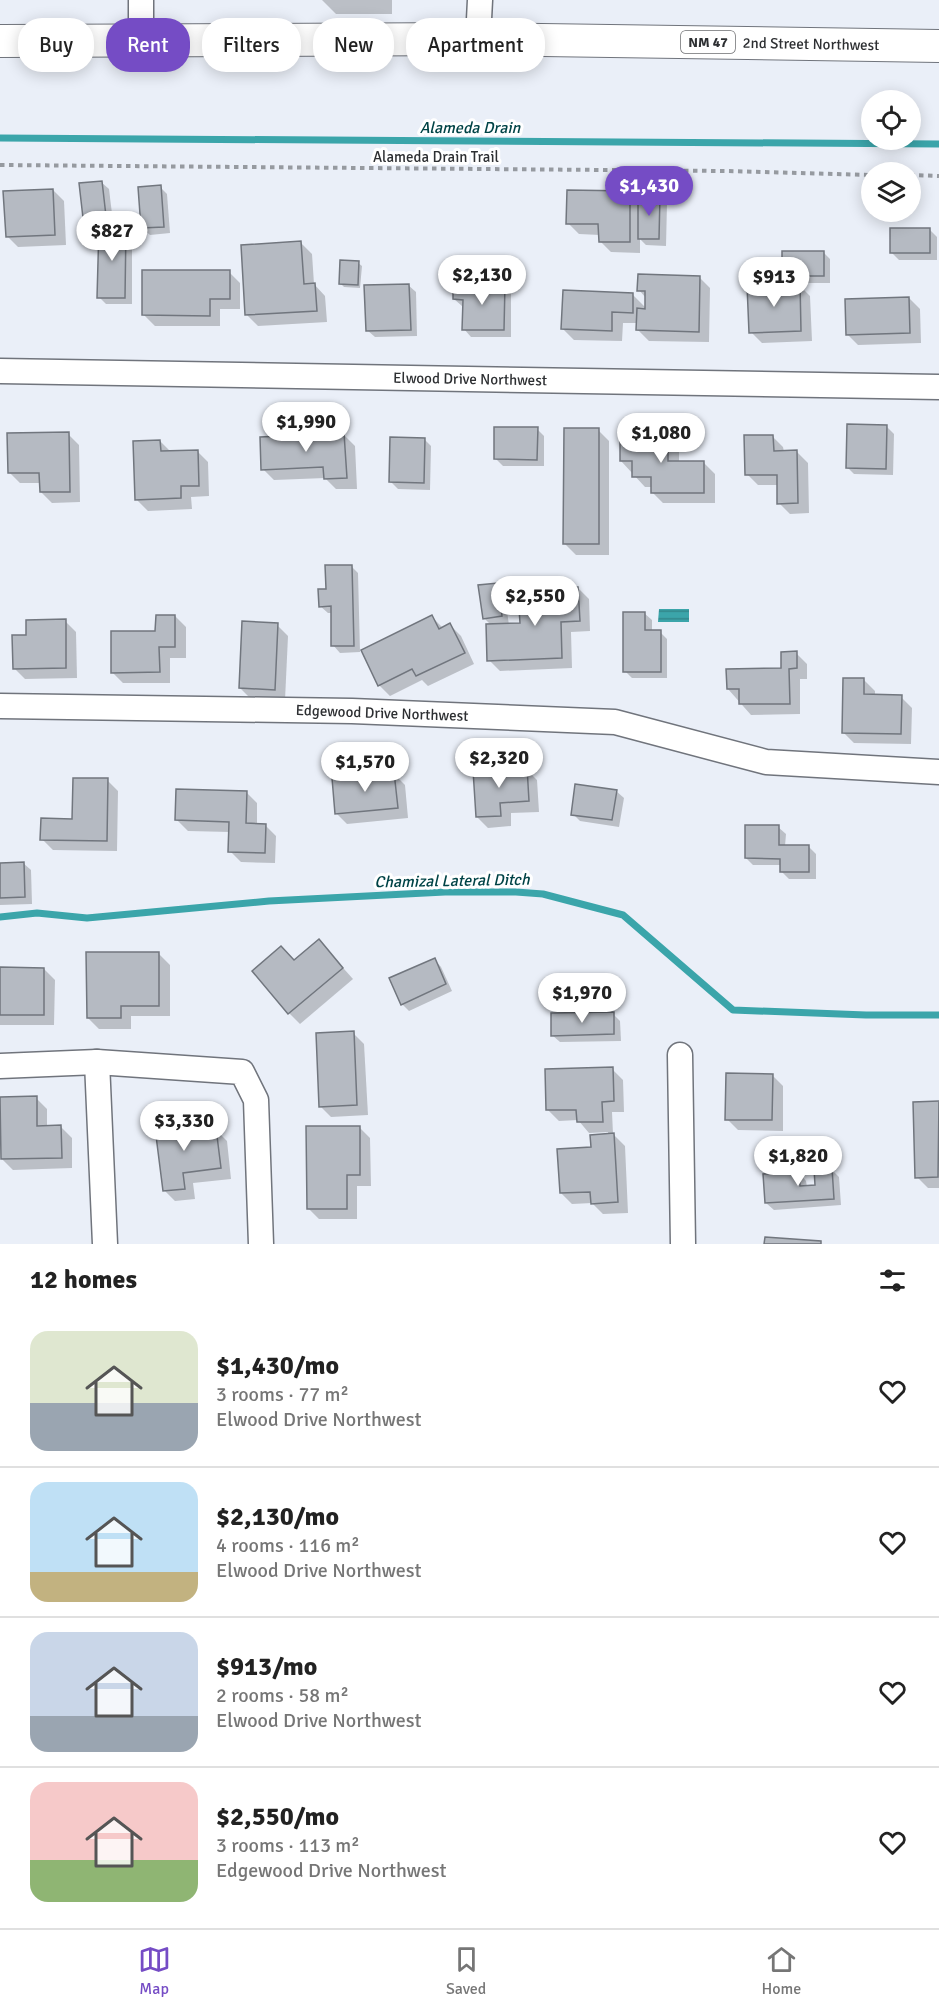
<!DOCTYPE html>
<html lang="en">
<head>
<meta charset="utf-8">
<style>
  body { margin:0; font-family:Signika,sans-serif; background:#f2f2f2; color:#222; height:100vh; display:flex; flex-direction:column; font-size:22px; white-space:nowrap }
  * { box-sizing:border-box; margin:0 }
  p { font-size:20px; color:#767676 }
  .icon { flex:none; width:33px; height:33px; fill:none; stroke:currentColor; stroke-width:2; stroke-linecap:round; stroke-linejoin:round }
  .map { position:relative; height:1244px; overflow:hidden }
  .details { display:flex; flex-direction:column; background:#fff; flex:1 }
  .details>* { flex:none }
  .guide { position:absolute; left:18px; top:18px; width:600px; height:54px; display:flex; gap:12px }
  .fabs { position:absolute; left:861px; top:90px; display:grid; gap:12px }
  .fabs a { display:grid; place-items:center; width:60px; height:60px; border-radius:50%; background:#fff; box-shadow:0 3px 15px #0003; font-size:30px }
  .price { position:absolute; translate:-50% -51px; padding:0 14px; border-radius:21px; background:#fff; color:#222; font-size:20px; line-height:39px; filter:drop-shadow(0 2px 3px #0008) }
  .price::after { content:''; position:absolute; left:50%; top:36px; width:18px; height:14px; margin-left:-9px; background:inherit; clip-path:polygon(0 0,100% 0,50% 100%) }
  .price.selected { background:#754cc5; color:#fff }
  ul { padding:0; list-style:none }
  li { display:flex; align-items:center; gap:18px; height:150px; padding:0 30px }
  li+li { border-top:2px solid #e0e0e0 }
  li span { display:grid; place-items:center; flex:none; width:168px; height:120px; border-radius:18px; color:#555 }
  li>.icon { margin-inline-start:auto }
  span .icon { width:72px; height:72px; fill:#fffc; stroke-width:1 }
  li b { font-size:26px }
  h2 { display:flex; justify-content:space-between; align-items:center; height:72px; padding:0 30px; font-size:26px }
  .tag { padding:0 21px; border-radius:24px; background:#fff; box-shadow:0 3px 15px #0003; font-size:21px; line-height:54px }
  .tag.selected { background:#754cc5; color:#fff }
  .dock { display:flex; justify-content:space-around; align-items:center; height:84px; border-top:2px solid #e0e0e0; background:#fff; font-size:16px; color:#767676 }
  .dock a { display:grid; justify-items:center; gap:3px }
  .dock .selected { color:#754cc5 }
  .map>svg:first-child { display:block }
  .water { fill:url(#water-rules) }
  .shadow { fill:#0003 }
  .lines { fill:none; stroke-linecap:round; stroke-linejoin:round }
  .stream { stroke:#3ba5aa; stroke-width:7 }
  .building { fill:#b5bac2; stroke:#71767e; stroke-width:1.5 }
  .minor-casing { stroke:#70747c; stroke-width:27 }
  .major-casing { stroke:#70747c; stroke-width:34 }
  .path { stroke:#969aa0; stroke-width:4; stroke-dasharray:4.5 4.5; stroke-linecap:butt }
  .minor { stroke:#fff; stroke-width:24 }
  .major { stroke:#fff; stroke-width:32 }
  .labels { text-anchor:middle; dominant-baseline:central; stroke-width:6; stroke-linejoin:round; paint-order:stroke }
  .shield { fill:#fff; stroke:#6c6d70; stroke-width:1.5 }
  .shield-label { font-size:14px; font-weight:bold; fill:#2d2f32 }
  .street-label { font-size:15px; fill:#2d2f32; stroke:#fff }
  .water-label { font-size:16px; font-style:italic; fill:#004346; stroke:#fff }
</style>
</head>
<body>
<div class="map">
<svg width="939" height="1244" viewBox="0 0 939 1244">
  <defs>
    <pattern id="water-rules" width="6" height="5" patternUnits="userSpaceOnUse" patternTransform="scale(1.5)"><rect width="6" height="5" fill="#3ba5aa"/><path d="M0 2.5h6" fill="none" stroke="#32878b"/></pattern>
  </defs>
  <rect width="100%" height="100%" fill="#eaeff8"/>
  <path class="water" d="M659,609h30v13h-31z"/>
  <g class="shadow">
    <path d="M322,0h70v14h-56z"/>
    <path d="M101,182l8,7 4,33 -21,3 -7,-7z"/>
    <path d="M160,187l7,7 3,39 -20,2 -8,-7z"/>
    <path d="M53,190l11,11 2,44 -48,2 -11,-11z"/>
    <path d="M630,193l10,9 19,-6 8,8 -1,42 -20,-1 -6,-6v14l-29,-1 -11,-11v-6l-21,-1 -11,-11z"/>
    <path d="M125,228l7,7v69h-26l-7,-7z"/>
    <path d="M930,230l7,7v23h-38l-7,-7z"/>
    <path d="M301,243l11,11 2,30 11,12 2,26 -69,4 -11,-11z"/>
    <path d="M823,252l7,7v24h-33l13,13 2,45 -50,2 -11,-11 42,-47 -10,-9z"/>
    <path d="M358,263l4,3 -2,22 -16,-1 -3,-3z"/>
    <path d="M229,272l11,11v26h-20v17h-65l-11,-11z"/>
    <path d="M699,277l11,11 -1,54 -60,-1 -11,-11v-7h-15l-1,18 -48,-1 -11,-11 69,-35 14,14v-10l-7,-8z"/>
    <path d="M408,285l8,7 1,44 -42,1 -8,-7z"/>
    <path d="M504,286l7,7v44h-40l-7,-8v-23h-2l-8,-7z"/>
    <path d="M909,298l11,11 1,34 -63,2 -11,-11z"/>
    <path d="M887,427l7,7 -1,41 -39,-1 -7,-7z"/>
    <path d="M537,429l7,7v30h-41l-7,-7z"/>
    <path d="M598,430l11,11v114h-33l-11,-11z"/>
    <path d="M668,433l11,11v19h25l11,11v29h-52l-11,-11v-5h-7l-24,-26z"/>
    <path d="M68,434l11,11 1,57 -28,1 -11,-11v-9h-21l-11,-11z"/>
    <path d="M344,435l11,11 2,43h-21l-11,-11 -51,2 -11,-11z"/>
    <path d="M772,436l11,11 1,5h13l11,11 1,50 -19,1 -11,-11v-18h-21l-11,-11z"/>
    <path d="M424,439l7,7 -1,44 -32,-1 -7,-7z"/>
    <path d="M160,441l11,11 26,-1 11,11 1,34 -18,1 1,12 -44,2 -11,-11z"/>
    <path d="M351,566l7,7 2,79 -20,1 -7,-8 -1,-32h-4l-8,-7 7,-16z"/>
    <path d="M497,584l7,7 5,34 12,-1 57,-36 11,11 1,32 -19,1 1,36 -72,3 -11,-11 2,-35 -7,-7z"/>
    <path d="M644,613l8,7v12h8l7,7v39h-35l-7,-7z"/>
    <path d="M175,616l11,11v31h-16v25h-47l-11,-11z"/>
    <path d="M432,617l11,11 7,-3 11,11 13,28 -46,22 -6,-6 -32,16 -11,-11z"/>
    <path d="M65,621l11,11 1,46 -52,1 -11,-11 14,-31z"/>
    <path d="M277,625l11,11 -3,64 -34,-1 -11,-11z"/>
    <path d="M796,653l11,11v15h-7v35l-49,1 -23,-26 55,-19z"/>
    <path d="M864,680l11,11v5l26,1 11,11 -1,36 -57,-1 -11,-11z"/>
    <path d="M526,769l11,11 2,32 -28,1v13l-23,2 -11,-11z"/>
    <path d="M394,774l11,11 3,33 -61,6 -11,-11z"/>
    <path d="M107,780l11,11 -1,60 -64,-1 -11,-11 32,-19z"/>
    <path d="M616,791l8,7 -5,29 -39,-6 -7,-7z"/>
    <path d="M246,792l11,11v22h8l11,11 -1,27 -34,-1 -11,-11v-19l-42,-1 -11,-11z"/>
    <path d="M778,827l8,7 -1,12 24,1 7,7v25h-27l-7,-7v-7h-29l-7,-7z"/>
    <path d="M23,863l8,7 1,34 -32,1v-41z"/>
    <path d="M319,941l34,38 -53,45 -11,-11 5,-51z"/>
    <path d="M159,954l11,11v51h-39v13h-32l-11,-11z"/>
    <path d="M434,959l7,8 11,24 -43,20 -7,-7z"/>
    <path d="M0,969h44l11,11 -1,45h-54z"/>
    <path d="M613,1014l7,7 1,20 -61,1 -8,-7z"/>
    <path d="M353,1033l11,11 4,71 -37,2 -11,-11z"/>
    <path d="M612,1069l11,11 1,32h-12l1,22 12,12 3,67 -25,1 -11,-11 -20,1 -11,-11 32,-44 15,-14v-3l-19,1 -11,-13 -19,1 -11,-11z"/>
    <path d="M772,1075l11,11v45l-45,-1 -11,-11z"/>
    <path d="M36,1098l11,11v18h14l11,11v30l-59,2 -11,-11z"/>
    <path d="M939,1103v85h-11l-11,-11 -3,-73z"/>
    <path d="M178,1119l11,11 1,3 26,-3 11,11 4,38 -38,4 2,16 -20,2 -11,-11z"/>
    <path d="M359,1127l11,11 1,48h-14v33h-38l-11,-11z"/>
    <path d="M832,1170l7,7 2,28 -67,5 -8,-7 33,-30 7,8 1,6 10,-1z"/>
  </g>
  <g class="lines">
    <g class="stream">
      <path d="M0,138l939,6"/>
      <path d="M0,917l37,-4 50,5 182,-17 176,-9h71l27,2 80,21 110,95 133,5h73"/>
    </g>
  </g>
  <g class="building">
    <path d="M102,181l4,35 -23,2 -4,-35z"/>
    <path d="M161,185l3,42 -23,1 -3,-41z"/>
    <path d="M53,189l2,46 -49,2 -3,-46z"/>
    <path d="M567,190l63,1v51h-31l-1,-18h-32z"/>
    <path d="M638,194l22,1 -1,44h-21z"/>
    <path d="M99,226l27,1 -1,71h-28z"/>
    <rect x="890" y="228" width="40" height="25"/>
    <path d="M301,241l3,43 11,-1 2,28 -72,4 -4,-70z"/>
    <rect x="782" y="251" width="42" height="25"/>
    <path d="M340,260l19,1 -1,24 -19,-1z"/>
    <path d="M142,270h88v29h-20v17l-68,-1z"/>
    <path d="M638,274l62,2 -1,56 -63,-2 1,-22 8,1v-18h-8z"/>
    <path d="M800,283l1,48 -52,2 -2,-48z"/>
    <path d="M409,284l2,46 -45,1 -2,-46z"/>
    <path d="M453,284h52l-1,46h-42l1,-30 -10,-1z"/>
    <path d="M563,290l70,3v20l-21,-1v19l-51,-2z"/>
    <path d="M909,297l1,36 -64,2 -1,-36z"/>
    <path d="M847,424l40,1 -1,44 -40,-1z"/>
    <path d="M494,427h44l-1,33 -43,-1z"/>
    <path d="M564,428h35v116h-36z"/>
    <path d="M69,432l1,60h-30l-1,-19h-31l-1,-40z"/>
    <path d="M620,432h48v29h36v32h-53v-16h-19v-16h-12z"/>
    <path d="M344,433l3,45 -23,1 -1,-12 -62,3 -1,-33z"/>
    <path d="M744,435h29l1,16 23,-1 1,53 -21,1v-29h-32z"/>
    <path d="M390,437l35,1 -1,45 -35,-1z"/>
    <path d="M160,440l1,11 37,-1 1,36h-18v12l-46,2 -2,-59z"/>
    <path d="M325,565h27l2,81h-23v-40l-12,1 -1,-18h8z"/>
    <path d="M498,583l4,33 -19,3 -5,-34z"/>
    <path d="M578,587l2,34 -19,1 1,36 -75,3 -1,-37 34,-1 -2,-29 26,-1v-5z"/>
    <path d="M623,612h22v18h16v42h-38z"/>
    <path d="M156,615h19v32h-16l1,25 -49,1v-42h44z"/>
    <path d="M432,615l7,14 11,-6 15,30 -49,23 -4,-7 -34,17 -17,-36z"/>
    <path d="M66,619v49l-53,1 -1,-34h14v-15z"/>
    <path d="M242,621l36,2 -3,67 -36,-2z"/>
    <path d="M797,651v17l-8,1 1,35h-51v-15h-12l-1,-20 55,-1v-16z"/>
    <path d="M843,678h21v16l38,1 -1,39 -59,-1z"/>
    <path d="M527,767l2,34 -29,2 1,13 -25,1 -3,-47z"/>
    <path d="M394,772l4,36 -63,6 -3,-36z"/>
    <path d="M73,778h35l-1,63 -67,-1 1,-22 31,1z"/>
    <path d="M575,784l42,6 -5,30 -41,-5z"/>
    <path d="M176,789l71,2 -1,32 20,1 -1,29 -37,-1 1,-30 -54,-2z"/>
    <path d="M745,825h34v20h30v27h-29v-13l-35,-1z"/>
    <path d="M24,862l1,35 -25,1v-35z"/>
    <path d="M319,939l24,29 -55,46 -36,-43 29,-25 13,14z"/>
    <path d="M86,952h73v54h-38v12h-34z"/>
    <path d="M435,958l11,26 -45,21 -12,-27z"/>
    <path d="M0,967l44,1v47h-44z"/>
    <path d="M614,1012v22l-63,2v-23z"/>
    <path d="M354,1031l3,74 -38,2 -3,-74z"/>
    <path d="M613,1067l1,34 -12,1 1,20h-26l-1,-12h-30l-1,-41z"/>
    <path d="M726,1073l47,1 -1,46h-47z"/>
    <path d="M37,1096v30l24,-1 1,33 -61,1 -1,-62z"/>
    <path d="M939,1101l-1,76 -23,1 -2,-76z"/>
    <path d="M179,1117l2,15 35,-4 5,40 -38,5 2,16 -22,2 -9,-71z"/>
    <path d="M306,1126h54v49h-13v34h-40z"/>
    <path d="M614,1133l4,69 -27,2 -1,-12 -30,1 -3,-44 34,-2 -1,-12z"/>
    <path d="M832,1168l2,31 -69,4 -2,-29 36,-2 1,14 15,-1 -1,-16z"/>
    <path d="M765,1237l56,4v3h-57z"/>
  </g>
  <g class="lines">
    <defs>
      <g id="minor">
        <path d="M478,39l2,-39"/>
        <path d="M141,40v-40"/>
        <path d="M0,371l939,16"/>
        <path d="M0,706l352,5 263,11 151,40 173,10"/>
        <path d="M680,1055l3,189"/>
        <path d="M97,1062l8,182"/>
        <path d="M0,1066l97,-4 145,10 14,28 5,144"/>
      </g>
      <path id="major" d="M0,41l478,-2 461,7"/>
    </defs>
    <use href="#minor" class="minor-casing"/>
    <use href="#major" class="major-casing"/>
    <g class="path">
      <path d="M0,165l726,6 146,4"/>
      <path d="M910,175l29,1"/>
    </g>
    <use href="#minor" class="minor"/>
    <use href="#major" class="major"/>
  </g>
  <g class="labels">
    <rect class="shield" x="681" y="31" width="54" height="22" rx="4.5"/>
    <g class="shield-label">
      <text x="708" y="42">NM 47</text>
    </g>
    <g class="street-label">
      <text transform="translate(811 44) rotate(1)">2nd Street Northwest</text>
      <text x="436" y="157">Alameda Drain Trail</text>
      <text transform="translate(470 379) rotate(1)">Elwood Drive Northwest</text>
      <text transform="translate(382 713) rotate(2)">Edgewood Drive Northwest</text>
    </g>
    <g class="water-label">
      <text x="470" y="128">Alameda Drain</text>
      <text transform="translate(452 881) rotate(-1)">Chamizal Lateral Ditch</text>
    </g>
  </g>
</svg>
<div class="fabs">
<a><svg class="icon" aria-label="locate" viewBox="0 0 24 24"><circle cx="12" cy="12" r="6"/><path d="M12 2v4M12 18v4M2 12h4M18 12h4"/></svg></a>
<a><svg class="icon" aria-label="layers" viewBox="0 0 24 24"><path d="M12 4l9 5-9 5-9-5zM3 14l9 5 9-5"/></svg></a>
</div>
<b class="price selected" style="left:649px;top:217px">$1,430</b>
<b class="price" style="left:112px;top:262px">$827</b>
<b class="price" style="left:482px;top:306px">$2,130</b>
<b class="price" style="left:774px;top:308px">$913</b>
<b class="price" style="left:306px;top:453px">$1,990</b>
<b class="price" style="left:661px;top:464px">$1,080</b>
<b class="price" style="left:535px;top:627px">$2,550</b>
<b class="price" style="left:499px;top:789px">$2,320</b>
<b class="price" style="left:365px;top:793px">$1,570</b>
<b class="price" style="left:582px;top:1024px">$1,970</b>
<b class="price" style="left:184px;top:1152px">$3,330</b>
<b class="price" style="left:798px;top:1187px">$1,820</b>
<div class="guide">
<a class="tag">Buy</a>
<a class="tag selected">Rent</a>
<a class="tag">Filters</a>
<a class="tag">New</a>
<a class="tag">Apartment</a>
</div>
</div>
<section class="details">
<h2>12 homes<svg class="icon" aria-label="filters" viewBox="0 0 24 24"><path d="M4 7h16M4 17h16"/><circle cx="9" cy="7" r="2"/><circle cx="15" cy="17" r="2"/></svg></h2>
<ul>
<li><span style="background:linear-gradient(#dfe7d0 60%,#9aa5b1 0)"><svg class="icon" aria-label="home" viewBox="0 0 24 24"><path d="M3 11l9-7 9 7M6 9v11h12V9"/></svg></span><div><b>$1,430/mo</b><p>3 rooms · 77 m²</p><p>Elwood Drive Northwest</p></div><svg class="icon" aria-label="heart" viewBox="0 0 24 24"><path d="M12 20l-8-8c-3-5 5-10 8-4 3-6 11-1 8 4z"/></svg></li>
<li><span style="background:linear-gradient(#bfe0f5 75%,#c2b280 0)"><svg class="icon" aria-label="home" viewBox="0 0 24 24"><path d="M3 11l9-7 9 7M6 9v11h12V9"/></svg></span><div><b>$2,130/mo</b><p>4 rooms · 116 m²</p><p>Elwood Drive Northwest</p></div><svg class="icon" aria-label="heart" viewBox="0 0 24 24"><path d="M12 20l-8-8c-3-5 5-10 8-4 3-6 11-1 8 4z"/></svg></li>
<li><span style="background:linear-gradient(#c9d6e8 70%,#9aa5b1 0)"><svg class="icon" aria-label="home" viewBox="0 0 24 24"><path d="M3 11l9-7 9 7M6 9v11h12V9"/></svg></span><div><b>$913/mo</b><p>2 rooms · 58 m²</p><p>Elwood Drive Northwest</p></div><svg class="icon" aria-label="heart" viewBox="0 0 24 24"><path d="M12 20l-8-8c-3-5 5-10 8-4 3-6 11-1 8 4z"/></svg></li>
<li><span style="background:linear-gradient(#f6c9c9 65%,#8fb573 0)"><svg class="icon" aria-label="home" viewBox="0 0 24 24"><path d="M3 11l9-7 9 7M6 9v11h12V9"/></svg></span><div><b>$2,550/mo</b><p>3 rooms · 113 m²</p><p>Edgewood Drive Northwest</p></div><svg class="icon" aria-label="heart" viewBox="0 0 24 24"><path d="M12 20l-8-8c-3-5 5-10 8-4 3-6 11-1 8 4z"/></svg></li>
</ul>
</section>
<nav class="dock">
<a class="selected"><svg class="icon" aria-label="map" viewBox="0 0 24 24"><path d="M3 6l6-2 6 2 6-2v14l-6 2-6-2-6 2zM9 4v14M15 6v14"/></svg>Map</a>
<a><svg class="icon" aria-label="saved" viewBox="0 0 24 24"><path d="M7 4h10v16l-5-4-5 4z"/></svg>Saved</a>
<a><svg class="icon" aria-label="home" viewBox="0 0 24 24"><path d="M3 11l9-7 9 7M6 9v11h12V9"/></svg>Home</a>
</nav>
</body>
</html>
